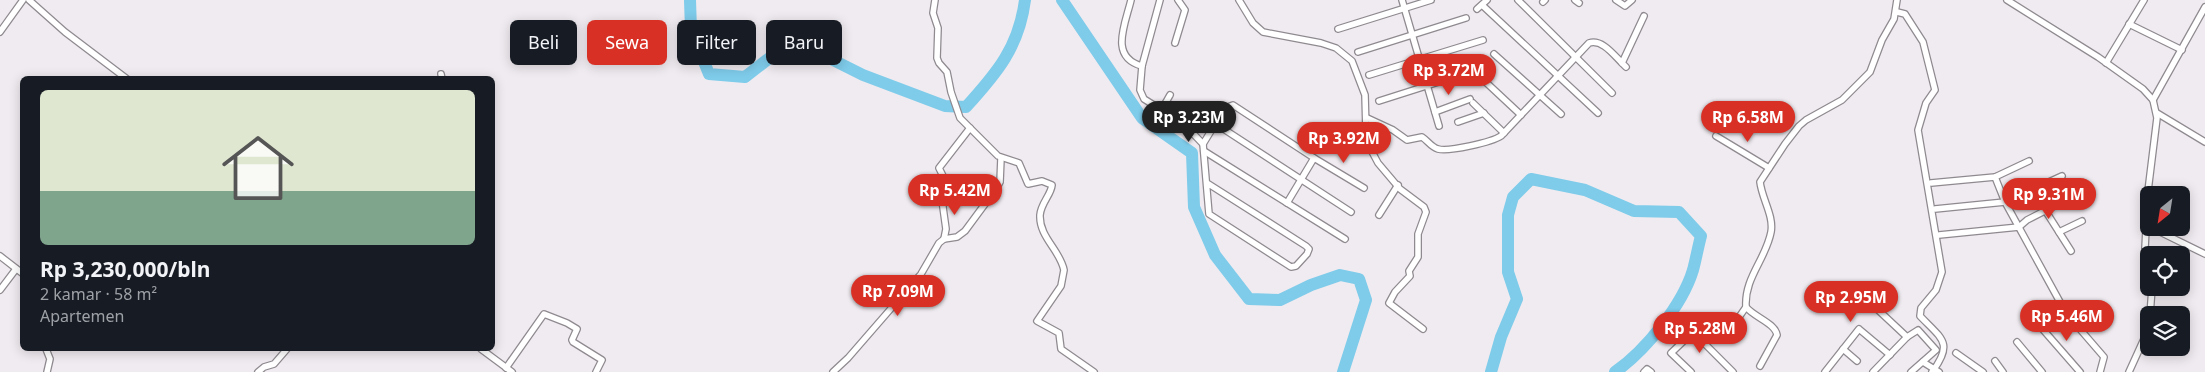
<!DOCTYPE html>
<html lang="id">
<head>
<meta charset="utf-8">
<style>
  body { margin:0; font-family:"Noto Sans",sans-serif; background:#242831; color:#f1f3f6; height:100vh; display:flex; flex-direction:column; font-size:19px; white-space:nowrap }
  * { box-sizing:border-box; margin:0 }
  p { font-size:16px; color:#9ea1a6 }
  .icon { flex:none; width:28px; height:28px; fill:none; stroke:currentColor; stroke-width:2; stroke-linecap:round; stroke-linejoin:round }
  .map { position:relative; flex:1; overflow:hidden }
  .details { position:absolute; left:20px; top:76px; width:475px; height:275px; display:flex; flex-direction:column; background:#171b24; border-radius:8px; box-shadow:0 2px 12px #0003 }
  .details>* { flex:none }
  .guide { position:absolute; left:510px; top:20px; width:475px; height:45px; display:flex; gap:10px }
  .needle { width:32px; rotate:210deg }
  .fabs { position:absolute; left:2140px; top:186px; display:grid; gap:10px }
  .fabs a { display:grid; place-items:center; width:50px; height:50px; border-radius:8px; background:#171b24; box-shadow:0 2px 12px #0003; font-size:25px }
  .price { position:absolute; translate:-50% -42px; padding:0 11px; border-radius:18px; background:#d93025; color:#fff; font-size:16px; line-height:32px; filter:drop-shadow(0 1px 2px #0008) }
  .price::after { content:''; position:absolute; left:50%; top:30px; width:15px; height:11px; margin-left:-8px; background:inherit; clip-path:polygon(0 0,100% 0,50% 100%) }
  .price.active { background:#222; color:#fff }
  ul { padding:0; list-style:none }
  li { display:grid; align-content:center; gap:10px; height:265px; padding:0 20px }
  li+li { border-top:1px solid #363941 }
  li span { display:grid; place-items:center; height:155px; border-radius:8px; color:#555 }
  li>.icon { margin-inline-start:auto }
  span .icon { width:90px; height:90px; fill:#fffc; stroke-width:1 }
  li b { font-size:21px }
  .pill { padding:0 18px; border-radius:8px; background:#171b24; box-shadow:0 2px 12px #0003; font-size:18px; line-height:45px }
  .pill.active { background:#d93025; color:#fff }
  .map>svg:first-child { display:block }
  .lines { fill:none; stroke-linecap:round; stroke-linejoin:round }
  .river { stroke:#7ecbea; stroke-width:12 }
  .street-casing { stroke:#8f8a8f; stroke-width:8 }
  .street { stroke:#fff; stroke-width:5.5 }
</style>
</head>
<body>
<div class="map">
<svg width="2205" height="372" viewBox="0 0 2205 372">
  <rect width="100%" height="100%" fill="#f0ebf0"/>
  <g class="lines">
    <g class="river">
      <path d="M690,0l1,30 18,44 36,3 36,-28 26,-2 56,28 82,31 21,1c31,-34 53,-60 59,-107"/>
      <path d="M1062,0l80,118 50,35 2,54 21,48 34,44 31,1 31,-15 29,-10 19,4 7,21 -23,72"/>
      <path d="M1491,372l10,-35 16,-38 -9,-27v-57l5,-18 18,-18 54,11 49,21 45,1 22,24c-3,11 -5,23 -8,34 -11,36 -48,81 -78,102"/>
    </g>
    <defs>
      <g id="street">
        <path d="M29,0l36,32 62,47"/>
        <path d="M935,0l-2,13 5,15 -1,30 2,5 8,9 4,20 9,26 38,38 21,7 9,21 14,-3 10,4c-1,10 -11,18 -12,30 -1,22 20,35 24,55l-3,16 -24,35 22,12 2,16 33,23"/>
        <path d="M1131,0c-6,25 -22,57 11,66"/>
        <path d="M1160,0l-18,66 -2,24 4,9 40,25 19,20 6,70 82,53 5,-1 11,-12 2,-5 -3,-3 -99,-63"/>
        <path d="M1239,0l14,23 10,9 58,11 15,5 16,13 13,34 1,36 3,15 9,17 22,26 24,18 2,5 -8,22v23l-9,14 1,5 -15,16 -6,11 34,26"/>
        <path d="M1402,0l37,126"/>
        <path d="M1518,0l94,93"/>
        <path d="M1575,0l4,3"/>
        <path d="M1616,0l9,6 7,-6"/>
        <path d="M2007,0l91,57 45,32 10,11 4,18 -9,73 -3,57 4,19"/>
        <path d="M1543,2l2,-2"/>
        <path d="M1482,5l116,108"/>
        <path d="M1477,9l10,-9"/>
        <path d="M1897,12l8,2 18,28 12,48 -9,13 -8,27 24,142 -6,18 -15,18 -1,8c22,23 34,27 12,56"/>
        <path d="M2129,24l53,26"/>
        <path d="M1338,29l93,-29"/>
        <path d="M0,32l23,-32"/>
        <path d="M1175,43l10,-33 -7,-10"/>
        <path d="M1358,52l108,-34"/>
        <path d="M1494,54l67,60"/>
        <path d="M2106,63l38,-63"/>
        <path d="M1626,67l-4,-4 22,-47"/>
        <path d="M1476,73l45,42"/>
        <path d="M441,74l1,5"/>
        <path d="M1369,75l114,-35"/>
        <path d="M2153,100l52,-93"/>
        <path d="M1379,101l88,-28"/>
        <path d="M1473,103l31,30"/>
        <path d="M1162,109l8,-14"/>
        <path d="M1435,112l35,-13"/>
        <path d="M2157,113l48,29"/>
        <path d="M1367,118l26,12 14,10 15,-3c6,4 9,10 16,12 11,3 54,-7 63,-13l88,-93c13,-4 24,11 33,20"/>
        <path d="M1458,122l26,-9"/>
        <path d="M1184,124l8,-15"/>
        <path d="M1216,124l135,88"/>
        <path d="M1716,136l53,32"/>
        <path d="M1203,144l22,-36 8,-3 81,53 -27,45"/>
        <path d="M1204,151l141,88"/>
        <path d="M1314,158l50,30"/>
        <path d="M1995,177l10,25 61,111 38,44 -4,15"/>
        <path d="M1931,183l64,-6 34,-16"/>
        <path d="M1935,209l70,-7 57,-26"/>
        <path d="M2045,210l26,41"/>
        <path d="M1379,215l19,-30"/>
        <path d="M2152,228l53,26"/>
        <path d="M2059,232l23,-11"/>
        <path d="M1939,235l80,-8 8,-7 43,-22"/>
        <path d="M944,239l13,-2 8,-6 31,-42 4,-7 1,-24"/>
        <path d="M0,256l22,17"/>
        <path d="M0,290l16,-21"/>
        <path d="M1876,308l31,29"/>
        <path d="M2150,315l2,-27"/>
        <path d="M2039,325l41,47"/>
        <path d="M1713,328l24,-8 9,-13"/>
        <path d="M2017,342l25,30"/>
        <path d="M46,349l4,10 -3,13"/>
        <path d="M481,349l31,23"/>
        <path d="M1843,349l14,12"/>
        <path d="M1956,353l27,19"/>
        <path d="M1995,361l8,11"/>
        <path d="M1923,362l16,10"/>
        <path d="M1760,366l17,-31c-2,-12 -23,-18 -31,-28 -2,-29 20,-48 25,-75 3,-16 -9,-33 -11,-50l25,-38 14,-18 7,-6 36,-20 28,-28 12,-32 12,-21 3,-19"/>
        <path d="M506,368l38,-54 23,9 10,6 -5,11 1,2 29,18 -6,12"/>
        <path d="M258,372l6,-5 10,-3 13,-15"/>
        <path d="M833,372l15,-14 73,-84 18,-31 5,-4 2,-10 -5,-36 5,-11 -7,-14 31,-40"/>
        <path d="M1644,372l3,-3 4,3"/>
        <path d="M1691,372l-20,-19 22,-21 40,40"/>
        <path d="M1825,372l34,-43 31,26"/>
        <path d="M1873,372l34,-35 11,-7 18,20 -25,22"/>
        <path d="M2129,372l15,-33 5,-20"/>
      </g>
    </defs>
    <use href="#street" class="street-casing"/>
    <use href="#street" class="street"/>
  </g>
</svg>
<div class="fabs">
<a><svg class="needle" viewBox="-14 -14 28 28"><path d="M0-13l5 13h-10z" fill="#e53935"/><path d="M0 13l5-13h-10z" fill="#9ea1a6"/></svg></a>
<a><svg class="icon" aria-label="locate" viewBox="0 0 24 24"><circle cx="12" cy="12" r="6"/><path d="M12 2v4M12 18v4M2 12h4M18 12h4"/></svg></a>
<a><svg class="icon" aria-label="layers" viewBox="0 0 24 24"><path d="M12 4l9 5-9 5-9-5zM3 14l9 5 9-5"/></svg></a>
</div>
<b class="price" style="left:1449px;top:96px">Rp 3.72M</b>
<b class="price active" style="left:1189px;top:143px">Rp 3.23M</b>
<b class="price" style="left:1748px;top:143px">Rp 6.58M</b>
<b class="price" style="left:1344px;top:164px">Rp 3.92M</b>
<b class="price" style="left:955px;top:216px">Rp 5.42M</b>
<b class="price" style="left:2049px;top:220px">Rp 9.31M</b>
<b class="price" style="left:898px;top:317px">Rp 7.09M</b>
<b class="price" style="left:1851px;top:323px">Rp 2.95M</b>
<b class="price" style="left:2067px;top:342px">Rp 5.46M</b>
<b class="price" style="left:1700px;top:354px">Rp 5.28M</b>
<div class="guide">
<a class="pill">Beli</a>
<a class="pill active">Sewa</a>
<a class="pill">Filter</a>
<a class="pill">Baru</a>
</div>
<section class="details">
<ul>
<li><span style="background:linear-gradient(#dfe7d0 65%,#7fa58c 0)"><svg class="icon" aria-label="home" viewBox="0 0 24 24"><path d="M3 11l9-7 9 7M6 9v11h12V9"/></svg></span><div><b>Rp 3,230,000/bln</b><p>2 kamar · 58 m²</p><p>Apartemen</p></div></li>
</ul>
</section>
</div>
</body>
</html>
